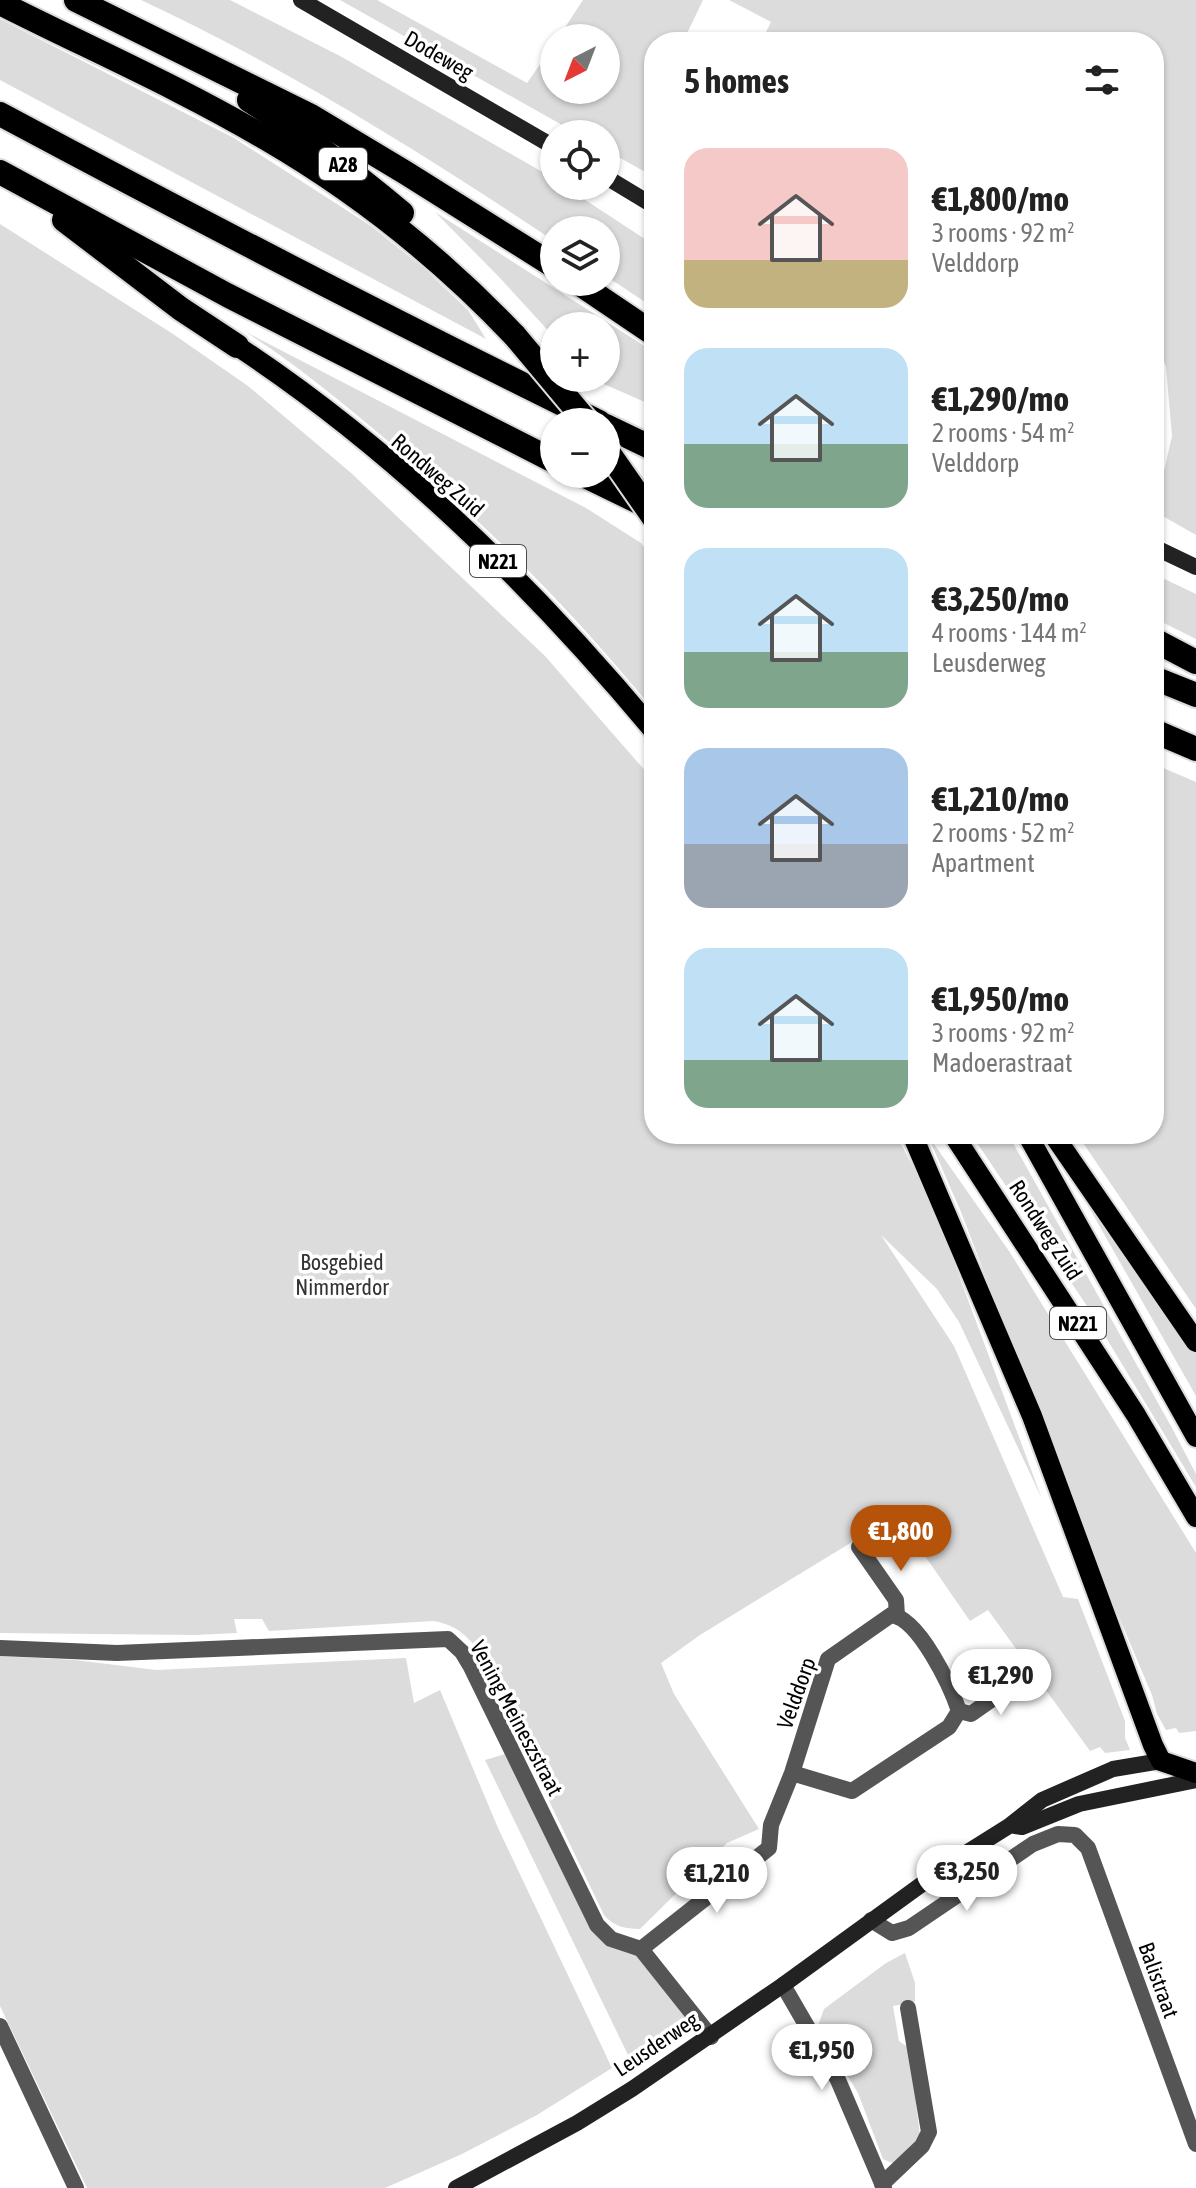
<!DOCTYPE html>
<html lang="en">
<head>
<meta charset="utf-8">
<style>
  body { margin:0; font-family:"Asap Condensed",sans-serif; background:#f6f6f6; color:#222; height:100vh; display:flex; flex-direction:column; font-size:30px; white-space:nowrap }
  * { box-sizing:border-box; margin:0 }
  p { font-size:26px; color:#767676 }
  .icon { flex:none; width:44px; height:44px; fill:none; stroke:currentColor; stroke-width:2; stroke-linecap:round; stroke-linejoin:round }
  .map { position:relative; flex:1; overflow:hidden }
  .side { position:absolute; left:644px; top:32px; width:520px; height:1112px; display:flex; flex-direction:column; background:#fff; border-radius:32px; box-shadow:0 2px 6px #0004 }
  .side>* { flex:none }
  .needle { width:52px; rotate:222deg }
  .tools { position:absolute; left:540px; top:24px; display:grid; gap:16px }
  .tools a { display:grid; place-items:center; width:80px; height:80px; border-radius:50%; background:#fff; box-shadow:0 2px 6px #0004; font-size:40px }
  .price { position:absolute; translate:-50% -68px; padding:0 18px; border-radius:28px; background:#fff; color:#222; font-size:26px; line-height:52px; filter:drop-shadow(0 2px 4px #0008) }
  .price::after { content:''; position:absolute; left:50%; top:48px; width:24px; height:18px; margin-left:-12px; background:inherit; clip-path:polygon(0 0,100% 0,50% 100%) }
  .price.current { background:#b45309; color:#fff }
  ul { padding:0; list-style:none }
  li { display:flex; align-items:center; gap:24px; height:200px; padding:0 40px }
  li span { display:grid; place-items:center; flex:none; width:224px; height:160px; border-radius:24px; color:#555 }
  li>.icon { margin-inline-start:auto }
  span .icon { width:96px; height:96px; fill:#fffc; stroke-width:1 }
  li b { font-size:34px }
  h2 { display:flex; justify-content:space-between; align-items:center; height:96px; padding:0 40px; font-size:34px }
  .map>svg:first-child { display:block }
  .green { fill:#dcdcdc }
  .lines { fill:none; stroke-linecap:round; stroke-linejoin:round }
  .primary-casing { stroke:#dbdbdb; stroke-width:24 }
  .highway-casing { stroke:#dbdbdb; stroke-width:28 }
  .street { stroke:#555; stroke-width:16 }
  .secondary { stroke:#222; stroke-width:16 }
  .primary { stroke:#000; stroke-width:20 }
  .highway { stroke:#000; stroke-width:24 }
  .highway-bridge-casing { stroke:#dbdbdb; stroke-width:28; stroke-linecap:butt }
  .highway-bridge { stroke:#000; stroke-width:24 }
  .labels { text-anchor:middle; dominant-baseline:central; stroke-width:7; stroke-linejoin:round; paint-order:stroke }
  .shield { fill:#fff; stroke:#4c4c4c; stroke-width:2 }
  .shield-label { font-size:20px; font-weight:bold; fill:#000 }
  .street-label { font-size:22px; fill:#000; stroke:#fff }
  .park-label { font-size:22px; fill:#333; stroke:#fff }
</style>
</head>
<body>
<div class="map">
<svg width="1196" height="2188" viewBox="0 0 1196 2188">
  <rect width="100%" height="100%" fill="#fff"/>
  <g class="green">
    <path d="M141,0h89l110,56 199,114 15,9v7h10l90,59v63l-48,-32v-46h-52v11c-130,-87 -271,-175 -413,-241z"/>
    <path d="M340,0h37l150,83 27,-39v46h52v-52h-48l25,-38h120l-20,42h-29v135l-48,-27v-16h-28z"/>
    <path d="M729,0h467v535l-42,-24v-25l10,-15 8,-35 -6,-69 -3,-9 -9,-8v-308h-393l10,-20z"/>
    <path d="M0,19l234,119 137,88 54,43 43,41 18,29 -486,-259z"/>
    <path d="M435,212l219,140v54l-64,-28h16v-52h-52v11l-54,-59z"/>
    <path d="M0,224l173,110 75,52 102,86 195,184 109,125v353h242l36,69 110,296 -83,-177 -22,-33 -56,-54 73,111 109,251 15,2 47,122v17l5,12 -25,3 -5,-6 -10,4 -102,-141 -18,11 -72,-104 -28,14 -170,104 -39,28 13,31 85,135 -32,14 -87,86c-15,0 -27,-3 -36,-14l-130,-270c-13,-15 -23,-21 -41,-24l-164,10 -7,-12h-28l3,14 -42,2 -195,-2z"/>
    <path d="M244,331l342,177 55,35 13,17v151c-80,-99 -168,-187 -265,-269 -46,-39 -93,-78 -145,-111z"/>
    <path d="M1154,574l42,20v45l-42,-21z"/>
    <path d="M1154,764l42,18v527l-119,-175h77z"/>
    <path d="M927,1134l82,117 187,302v178l-17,2 -3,-5 -10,2 -9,-16 -5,-19 -64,-151 -127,-332z"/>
    <path d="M971,1134h37l164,294 24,46v13l-109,-181z"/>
    <path d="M1079,1190l117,165v41z"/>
    <path d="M0,1656l75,4 81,10 250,-12 8,45 26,-13 58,138 114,240 -75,47 -75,39 -77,34h-298l-87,-182z"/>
    <path d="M505,1754l83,171 52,32 46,60 -57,40 -144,-297z"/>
    <path d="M905,1953l10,30v19l-22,4 6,35 10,7 11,87 -10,15 -18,13 -9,-4 -25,-66 -40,-67 6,-17 62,-46z"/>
  </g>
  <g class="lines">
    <defs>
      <g id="primary">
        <path d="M237,346c158,104 296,240 417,385"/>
        <path d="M912,1134l120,282 121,329 8,16 35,12"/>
        <path d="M953,1134l183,281 60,102"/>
        <path d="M1027,1134l169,303"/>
        <path d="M1053,1134l143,208"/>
      </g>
      <g id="highway">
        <path d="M76,0l235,116 95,57 148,93"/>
        <path d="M0,3c89,45 181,85 267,136 91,53 175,120 248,197"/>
        <path d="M249,100c54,34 104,72 153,113"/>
        <path d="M0,114c198,106 397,209 599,308"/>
        <path d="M0,172l227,123 327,166"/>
        <path d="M64,220l117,89 56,37"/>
        <path d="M577,282l77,52"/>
        <path d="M606,426l48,23"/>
        <path d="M581,474l70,34"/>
        <path d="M1154,640l42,22"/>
        <path d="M1154,678l42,17"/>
        <path d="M1154,731l42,18"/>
      </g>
    </defs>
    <use href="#primary" class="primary-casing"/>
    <use href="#highway" class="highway-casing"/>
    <g class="street">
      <path d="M859,1547l37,53 1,16"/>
      <path d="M0,1648l117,5 331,-14 14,13 9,15 126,258 14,14 30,10 70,88"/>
      <path d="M959,1711l12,3 61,-43"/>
      <path d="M871,1920l21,13 17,-5 124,-84 25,-10 17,1 13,13 108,296"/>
      <path d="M641,1949l128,-101 2,-23 21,-52 36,-114 63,-44c28,3 60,72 68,96l-10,16 -97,64 -60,-18"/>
      <path d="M783,1985l55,95 46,108"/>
      <path d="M0,2026l76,162"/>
      <path d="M882,2184l40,-38 7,-14 -21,-124"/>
    </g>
    <g class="secondary">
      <path d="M301,0l253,147"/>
      <path d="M606,177l48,29"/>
      <path d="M1154,547l42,20"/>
      <path d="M1015,1826l7,1 57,-23 117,-24"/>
      <path d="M456,2188l121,-65 55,-34 151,-104 175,-127 51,-32 33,-26 71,-31 48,-8"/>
    </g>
    <use href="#primary" class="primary"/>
    <use href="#highway" class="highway"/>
    <defs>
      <g id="highway-bridge">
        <path d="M515,336l72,86"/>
        <path d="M606,449l48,69"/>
      </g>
    </defs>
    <use href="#highway-bridge" class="highway-bridge-casing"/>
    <use href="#highway-bridge" class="highway-bridge"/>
  </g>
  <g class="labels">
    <g class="shield">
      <rect x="319" y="148" width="48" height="32" rx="6"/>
      <rect x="470" y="545" width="56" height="32" rx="6"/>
      <rect x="1050" y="1307" width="56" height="32" rx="6"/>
    </g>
    <g class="shield-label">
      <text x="343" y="164">A28</text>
      <text x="498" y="561">N221</text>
      <text x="1078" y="1323">N221</text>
    </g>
    <g class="street-label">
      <text transform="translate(439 55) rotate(30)">Dodeweg</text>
      <text transform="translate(438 475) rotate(41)">Rondweg Zuid</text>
      <text transform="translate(1046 1230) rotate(57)">Rondweg Zuid</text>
      <text transform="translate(796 1693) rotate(-70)">Velddorp</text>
      <text transform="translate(517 1718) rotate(62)">Vening Meineszstraat</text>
      <text transform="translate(1159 1980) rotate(70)">Balistraat</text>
      <text transform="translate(656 2044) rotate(-34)">Leusderweg</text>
    </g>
    <g class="park-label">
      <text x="342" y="1262">Bosgebied<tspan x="342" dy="25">Nimmerdor</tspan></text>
    </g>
  </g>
</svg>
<div class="tools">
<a><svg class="needle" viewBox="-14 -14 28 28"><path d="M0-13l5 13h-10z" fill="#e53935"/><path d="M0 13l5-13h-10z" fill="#767676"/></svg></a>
<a><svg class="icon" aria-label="locate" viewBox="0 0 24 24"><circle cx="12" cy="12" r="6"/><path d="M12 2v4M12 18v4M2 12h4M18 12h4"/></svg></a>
<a><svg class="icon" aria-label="layers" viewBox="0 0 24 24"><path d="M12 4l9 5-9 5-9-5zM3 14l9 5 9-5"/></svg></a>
<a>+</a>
<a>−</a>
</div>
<b class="price current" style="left:901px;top:1573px">€1,800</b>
<b class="price" style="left:1001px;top:1717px">€1,290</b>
<b class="price" style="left:967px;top:1913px">€3,250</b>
<b class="price" style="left:717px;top:1915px">€1,210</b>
<b class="price" style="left:822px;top:2092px">€1,950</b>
<section class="side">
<h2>5 homes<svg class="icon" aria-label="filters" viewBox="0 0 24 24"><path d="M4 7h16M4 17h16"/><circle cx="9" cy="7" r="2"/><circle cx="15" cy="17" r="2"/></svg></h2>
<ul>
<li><span style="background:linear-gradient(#f6c9c9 70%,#c2b280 0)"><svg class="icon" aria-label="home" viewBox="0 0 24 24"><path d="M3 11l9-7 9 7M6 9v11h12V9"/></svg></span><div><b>€1,800/mo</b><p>3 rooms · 92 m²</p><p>Velddorp</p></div></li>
<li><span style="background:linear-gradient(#bfe0f5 60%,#7fa58c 0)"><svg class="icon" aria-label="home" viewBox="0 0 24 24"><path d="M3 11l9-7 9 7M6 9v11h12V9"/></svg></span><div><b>€1,290/mo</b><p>2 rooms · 54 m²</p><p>Velddorp</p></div></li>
<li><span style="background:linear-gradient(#bfe0f5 65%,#7fa58c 0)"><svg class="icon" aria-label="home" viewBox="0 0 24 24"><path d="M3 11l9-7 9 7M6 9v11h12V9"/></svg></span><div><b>€3,250/mo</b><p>4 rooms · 144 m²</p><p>Leusderweg</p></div></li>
<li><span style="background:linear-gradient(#a9c7e8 60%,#9aa5b1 0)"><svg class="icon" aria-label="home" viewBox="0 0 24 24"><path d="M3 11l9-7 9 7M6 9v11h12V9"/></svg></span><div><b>€1,210/mo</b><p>2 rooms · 52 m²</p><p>Apartment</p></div></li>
<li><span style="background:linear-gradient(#bfe0f5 70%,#7fa58c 0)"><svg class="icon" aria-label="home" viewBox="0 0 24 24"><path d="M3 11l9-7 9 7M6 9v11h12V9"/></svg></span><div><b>€1,950/mo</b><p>3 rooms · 92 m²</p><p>Madoerastraat</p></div></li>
</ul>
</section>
</div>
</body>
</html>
